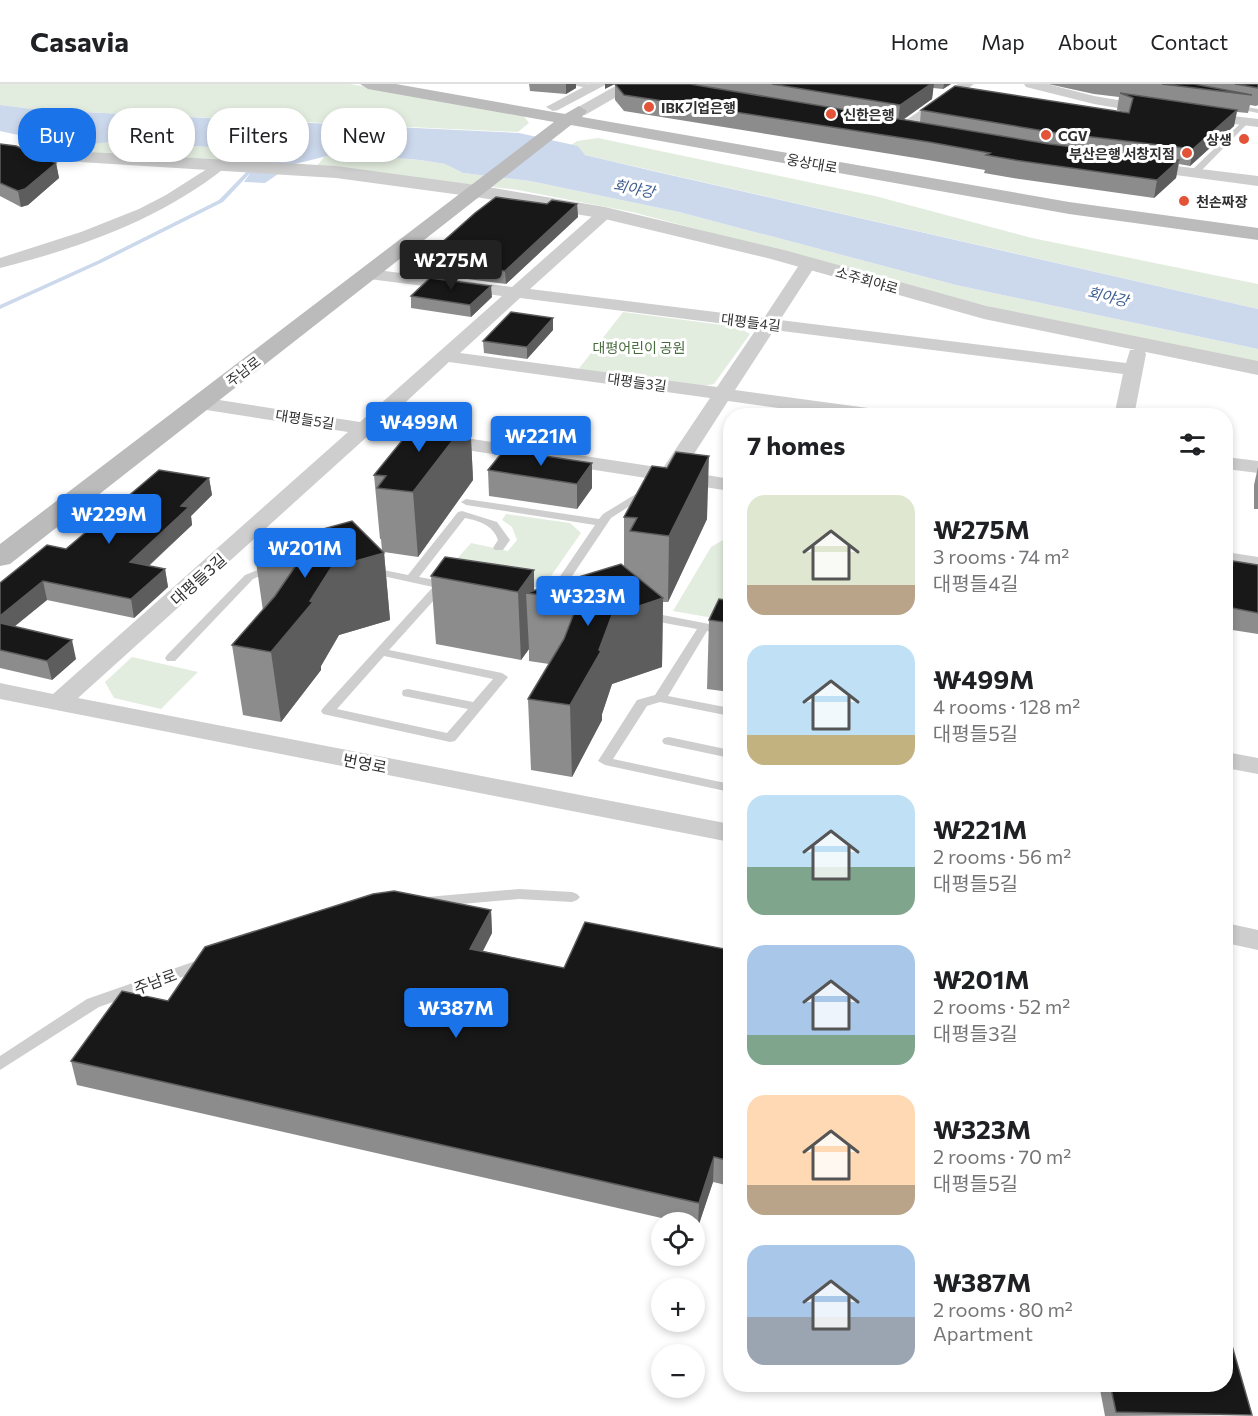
<!DOCTYPE html>
<html lang="en">
<head>
<meta charset="utf-8">
<style>
  body { margin:0; font-family:Commissioner,"Noto Sans KR",sans-serif; background:#f2f2f2; color:#202124; height:100vh; display:flex; flex-direction:column; font-size:22px; white-space:nowrap }
  * { box-sizing:border-box; margin:0 }
  p { font-size:20px; color:#757577 }
  .icon { flex:none; width:33px; height:33px; fill:none; stroke:currentColor; stroke-width:2; stroke-linecap:round; stroke-linejoin:round }
  .map { position:relative; flex:1; overflow:hidden }
  .details { position:absolute; left:723px; top:324px; width:510px; height:984px; display:flex; flex-direction:column; background:#fff; border-radius:24px; box-shadow:0 3px 9px #0003 }
  .details>* { flex:none }
  .hud { position:absolute; left:18px; top:24px; width:570px; height:54px; display:flex; gap:12px }
  .tools { position:absolute; left:651px; top:1128px; display:grid; gap:12px }
  .tools a { display:grid; place-items:center; width:54px; height:54px; border-radius:50%; background:#fff; box-shadow:0 3px 9px #0003; font-size:30px }
  .price { position:absolute; translate:-50% -51px; padding:0 14px; border-radius:6px; background:#1a73e8; color:#fff; font-size:20px; line-height:39px; filter:drop-shadow(0 2px 3px #0008) }
  .price::after { content:''; position:absolute; left:50%; top:36px; width:18px; height:14px; margin-left:-9px; background:inherit; clip-path:polygon(0 0,100% 0,50% 100%) }
  .price.on { background:#222; color:#fff }
  ul { padding:0; list-style:none }
  li { display:flex; align-items:center; gap:18px; height:150px; padding:0 24px }
  li span { display:grid; place-items:center; flex:none; width:168px; height:120px; border-radius:18px; color:#555 }
  li>.icon { margin-inline-start:auto }
  span .icon { width:72px; height:72px; fill:#fffc; stroke-width:1 }
  li b { font-size:26px }
  h2 { display:flex; justify-content:space-between; align-items:center; height:72px; padding:0 24px; font-size:26px }
  .tag { padding:0 21px; border-radius:24px; background:#fff; box-shadow:0 3px 9px #0003; font-size:21px; line-height:54px }
  .tag.on { background:#1a73e8; color:#fff }
  header { display:flex; align-items:center; gap:36px; box-sizing:border-box; height:84px; padding:0 30px; background:#fff; border-bottom:2px solid #e0e0e0 }
  header strong { font-size:28px }
  nav { display:flex; gap:33px; margin-inline-start:auto; font-size:21px }
  .map>svg:first-child { display:block }
  .green { fill:#e3eddf }
  .water { fill:#ccd8ec }
  .lines { fill:none; stroke-linecap:round; stroke-linejoin:round }
  .stream { fill:#ccd8ec; fill-rule:evenodd }
  .service { fill:#cecece; fill-rule:evenodd }
  .minor { fill:#cecece; fill-rule:evenodd }
  .tertiary { fill:#cecece; fill-rule:evenodd }
  .secondary { fill:#bbb; fill-rule:evenodd }
  .wall { fill:#8c8c8c }
  .shaded-wall { fill:#5d5d5d }
  .building { fill:#181818; stroke:#5d5d5d; stroke-width:1.5 }
  .poi-dot { fill:#e35337; stroke:#fff; stroke-width:2 }
  .labels { text-anchor:middle; dominant-baseline:central; stroke-width:6; stroke-linejoin:round; paint-order:stroke }
  .far-poi-label { font-size:14px; font-weight:bold; fill:#313131; stroke:#fff; text-anchor:start }
  .far-street-label { font-size:14px; fill:#313131; stroke:#fff }
  .far-park-label { font-size:14px; fill:#496c3e; stroke:#fff }
  .far-water-label { font-size:15px; font-style:italic; fill:#3f5e92; stroke:#fff }
  .street-label { font-size:16px; fill:#313131; stroke:#fff }
</style>
</head>
<body>
<header>
<strong>Casavia</strong>
<nav><a>Home</a><a>Map</a><a>About</a><a>Contact</a></nav>
</header>
<div class="map">
<svg width="1258" height="1332" viewBox="0 0 1258 1332">
  <rect width="100%" height="100%" fill="#fff"/>
  <g class="green">
    <path d="M0,0h350l173,31 6,8 -11,9 -477,-22 -41,-5z"/>
    <path d="M598,54l277,58 157,42 226,46v25l-673,-154 -7,-9 -7,-1 6,-4z"/>
    <path d="M119,57l121,8 13,13 -189,-8c13,-15 36,-12 55,-13z"/>
    <path d="M339,69l81,7 25,4 18,9 67,8 149,31 277,73 302,64v13l-232,-46 -394,-104 -114,-22 -202,-23 9,-11z"/>
    <path d="M623,228l115,15 12,7 -36,50 -16,3 -121,-16z"/>
    <path d="M506,430l64,9 11,10 -37,53 -41,4 -63,-12 31,-35 37,8 9,-11 -5,-13 -10,-7z"/>
    <path d="M730,452v85l-57,-10 38,-64z"/>
    <path d="M132,573l66,15 -37,37 -47,-11 -9,-16z"/>
  </g>
  <path class="water" d="M0,21l41,5 478,23 59,13 7,9 68,16 605,138v40l-302,-64 -277,-73 -149,-31 -67,-8 -18,-9 -25,-4 -81,-7 -48,12 -26,18 -21,-1 7,-10 2,-8 -14,-15 -120,-8 -67,7 -7,-7 -45,-10z"/>
  <g class="lines">
    <path class="stream" d="M253,81l4,1 -34,36 -122,61 -101,46v-4l97,-44 122,-61z"/>
    <g class="service">
      <path d="M565,0h21l12,3 -3,2z"/>
      <path d="M1230,20l28,5v4l-30,-6z"/>
      <path d="M1243,37l6,1 -52,53h-6v-4z"/>
      <path d="M649,402l4,1v4l-42,27 -55,82 -4,1 -6,-4 49,-72 -129,-20 -5,-3 5,-3 133,20 4,-5z"/>
      <path d="M462,427l35,11 13,18 -7,10h-8l-2,-2 5,-8c-5,-15 -19,-19 -33,-22l-46,59 33,6 2,3 -2,3h-8l-55,61 113,23 6,4 -53,64 -5,1 -127,-28 -2,-3 2,-3 110,-121 -64,-14 -6,-3 6,-3 39,8 50,-63zM384,572l109,23 -20,23 -65,-13 -5,1 -1,3 1,3 65,13 -21,24 -110,-24z"/>
      <path d="M273,480l4,1 2,2 -2,2 -24,10 -78,82h-8l-2,-3 2,-3 78,-80z"/>
      <path d="M647,528l83,16v8l-23,-5 -39,65 62,12v8l-70,-14 -13,4 -34,53 117,25v8l-125,-27 -7,-4 39,-61 18,-5 42,-66 -54,-10 -2,-3 2,-3z"/>
      <path d="M669,653l61,13v8l-66,-14 -2,-3 2,-3z"/>
      <path d="M519,805l53,3 5,2 3,3 -3,3 -5,2 -53,-3 -92,8 -5,-2 -3,-3 3,-3 5,-2z"/>
      <path d="M207,873l6,1 2,4 -2,4 -114,41 -99,63v-14l87,-57z"/>
    </g>
    <g class="minor">
      <path d="M589,0h18l-49,26 -5,1 -7,-4z"/>
      <path d="M958,0h16l-69,50h-10v-6z"/>
      <path d="M1024,0h23l47,12 59,10 7,4 -7,4 -59,-10 -68,-17z"/>
      <path d="M1200,28l58,7v8l-63,-8 -2,-3z"/>
      <path d="M221,76l7,4 -2,3c-65,52 -146,81 -226,101v-10l81,-26 58,-23 27,-14z"/>
      <path d="M1143,78l115,14v10l-120,-16 -3,-3 3,-3z"/>
      <path d="M605,124l6,2 2,3 -2,3 -81,73 234,29 39,-59 6,-1 8,5 -37,57 346,43 4,-13h14l2,4 -12,62h-20l9,-42 -349,-44 -39,60 148,20 10,6h-58l-107,-15 -45,70 47,8v12l-361,-56 -291,263 652,126v18l-730,-143v-16l53,11 295,-262 -148,-23 -7,-2 -3,-4 3,-4 7,-2 160,25 142,-126 -133,-17 -9,-5 3,-4 6,-1 143,18 87,-77zM520,214l237,30 -40,59 -257,-34zM449,278l261,36 -47,70 -282,-43z"/>
      <path d="M1226,373l32,4v12l-32,-4z"/>
      <path d="M1226,468l32,5v14l-32,-5z"/>
      <path d="M1226,668l32,6v16l-32,-6z"/>
      <path d="M1226,839l32,7v20l-32,-7z"/>
    </g>
    <g class="tertiary">
      <path d="M619,0h20l-54,31h-12l-2,-4z"/>
      <path d="M0,63l336,19 140,19 129,22 179,43 203,56 271,55v14l-274,-56 -213,-60 -166,-40 -129,-22 -140,-19 -336,-21z"/>
    </g>
    <path class="secondary" d="M360,0h36l169,30 14,-8 8,5 -5,6 487,85 189,26v12l-189,-26 -498,-89 -561,439 -10,2v-22l554,-422 -186,-33z"/>
  </g>
  <g class="wall">
    <path d="M529,0h47v4l-10,6 -36,-3z"/>
    <path d="M615,0h336l-8,5 -10,-1 -1,11 -29,21 17,2 1,-12 204,2 -8,-2 2,-13 -25,-3 -46,-10h210v21l-2,1 -6,-1 -2,8 -11,-1 -3,14 -44,40 -11,-2 -3,14 -22,20 -141,-20 -29,-5 1,-3 -57,-10 -304,-49 -9,-11z"/>
    <path d="M0,60l56,19 3,15 -31,27 -7,2 -21,-11z"/>
    <path d="M547,120h30l1,13 -72,67 -62,-8 -1,-8 -13,-1 -1,-13z"/>
    <path d="M411,212l81,1 -21,20 -60,-9z"/>
    <path d="M553,246l-26,29 -43,-6 -1,-12z"/>
    <path d="M470,334l3,62 -55,77 -34,-5 6,68 -51,15 -18,31v4l-40,52 -38,-7 -11,-70 31,-34 -9,-63 128,3 -1,-12h-1l-6,-64 52,-46z"/>
    <path d="M504,366l88,38 -15,21 -88,-13 -1,-26z"/>
    <path d="M1258,383v42h-4v-24z"/>
    <path d="M209,394l3,17 -21,21 1,9 -43,41 16,3 3,18 -34,31 -87,-18 -33,27 62,32 -24,21 -52,-12v-85l66,-34z"/>
    <path d="M624,433l83,2 -39,83h-5l-1,65 -50,17 -10,30v6l-30,57 -41,-7 -3,-71 21,-35 -20,-3v-12l-8,11 -85,-16 -5,-68 103,-6v21l90,-25z"/>
    <path d="M1233,477l25,4v69l-32,-5v-26l2,-21z"/>
    <path d="M730,517v91l-23,-3 2,-69z"/>
    <path d="M491,826l1,23 -9,18 81,17 166,-18v236l-17,-4 -15,45 -4,-1v-4h-15l-602,-137 -6,-24 97,-60z"/>
    <path d="M1099,1300h127l26,31 -147,1z"/>
  </g>
  <g class="shaded-wall">
    <path d="M566,0h10v4l-10,6z"/>
    <path d="M605,0h10l-10,5z"/>
    <path d="M931,0h3l-2,15 -34,24 2,-18z"/>
    <path d="M944,0h7l-8,5z"/>
    <path d="M1237,26l-3,16 -44,40 3,-17z"/>
    <path d="M1179,76l-3,18 -22,20 3,-18z"/>
    <path d="M56,79l3,15 -31,27 -7,2 -3,-16z"/>
    <path d="M577,120l1,13 -72,67 -1,-13z"/>
    <path d="M491,202l1,11 -21,20 -1,-12z"/>
    <path d="M553,234v12l-26,29v-12z"/>
    <path d="M470,334l3,62 -55,77 -5,-65z"/>
    <path d="M709,372l-2,63 -39,83 1,-66z"/>
    <path d="M592,379v25l-15,21v-25z"/>
    <path d="M209,394l3,17 -21,21 1,9 -59,55 -3,-18 51,-56z"/>
    <path d="M384,469l6,67 -51,15 -18,31v4l-40,52 -10,-70 60,-84z"/>
    <path d="M165,485l3,18 -34,31 -3,-19z"/>
    <path d="M534,486v24l-8,-1 3,56 -8,11 -3,-68z"/>
    <path d="M43,497l4,19 -47,38v-22z"/>
    <path d="M663,514l-1,69 -50,17 -10,30v6l-30,57 -2,-72 29,-55 13,-35z"/>
    <path d="M72,556l4,19 -24,21 -5,-19z"/>
    <path d="M491,826l1,23 -20,39 -2,-23z"/>
    <path d="M714,1073l-1,25 -15,45 1,-24z"/>
  </g>
  <g class="building">
    <path d="M615,0h75l359,60 130,16 -22,20 -142,-20 -29,-5 4,-2 -61,-11 -305,-47z"/>
    <path d="M772,0h159l-31,21z"/>
    <path d="M1162,0h32l58,11z"/>
    <path d="M1235,0h23v4z"/>
    <path d="M955,2l174,27 4,-15 -13,-5 117,17 -44,39 -143,-17 -129,-22z"/>
    <path d="M0,60l16,2 40,17 -31,26 -7,2 -18,-8z"/>
    <path d="M496,113l51,7 5,-4 25,4 -72,67 -62,-8 7,-7 -21,-2 46,-41z"/>
    <path d="M430,194l61,8 -21,19 -59,-9z"/>
    <path d="M511,228l42,6 -26,29 -44,-6z"/>
    <path d="M438,330l32,4 -57,74 -36,-4 9,-12 -12,-1 39,-48 13,2z"/>
    <path d="M504,366l88,13 -15,21 -89,-14z"/>
    <path d="M676,368l33,4 -40,80 -39,-5 7,-13 -13,-1 28,-51 15,2z"/>
    <path d="M159,386l50,8 -28,28 8,1 -59,55 35,7 -34,30 -88,-18 -43,35v-33l47,-38 19,4z"/>
    <path d="M352,437l32,32 -53,15 -21,33 3,1 -42,50 -39,-7 43,-49 28,-41 -49,-7z"/>
    <path d="M445,473l89,13 -16,22 -87,-16z"/>
    <path d="M1233,477l25,4v48l-31,-6z"/>
    <path d="M621,480l42,34 -51,17 -13,35 2,1 -31,54 -42,-6 36,-60 15,-39 -53,-7z"/>
    <path d="M719,515l11,2v22l-21,-3z"/>
    <path d="M0,539l72,17 -25,21 -47,-11z"/>
    <path d="M394,807l97,19 -21,39 94,19 21,-46 145,28v211l-16,-4 -15,46 -628,-142 51,-70 46,10 37,-54 168,-53z"/>
    <path d="M1226,1241l26,90 -136,-3 -6,-28h116z"/>
  </g>
  <g class="poi-dot">
    <circle cx="649" cy="23" r="6"/>
    <circle cx="831" cy="30" r="6"/>
    <circle cx="1046" cy="51" r="6"/>
    <circle cx="1244" cy="55" r="6"/>
    <circle cx="1187" cy="69" r="6"/>
    <circle cx="1184" cy="117" r="6"/>
  </g>
  <g class="labels">
    <g class="far-poi-label">
      <text x="661" y="23">IBK기업은행</text>
      <text x="843" y="30">신한은행</text>
      <text x="1058" y="51">CGV</text>
      <text x="1232" y="55" text-anchor="end">상생</text>
      <text x="1175" y="69" text-anchor="end">부산은행 서창지점</text>
      <text x="1196" y="117">천손짜장</text>
    </g>
    <g class="far-street-label">
      <text transform="translate(812 79) rotate(10)">웅상대로</text>
      <text transform="translate(867 196) rotate(16)">소주회야로</text>
      <text transform="translate(751 238) rotate(7)">대평들4길</text>
      <text transform="translate(243 287) rotate(-37)">주남로</text>
      <text transform="translate(637 298) rotate(8)">대평들3길</text>
      <text transform="translate(305 335) rotate(9)">대평들5길</text>
    </g>
    <g class="far-park-label">
      <text x="639" y="263">대평어린이 공원</text>
    </g>
    <g class="far-water-label">
      <text transform="translate(634 104) rotate(11)">회야강</text>
      <text transform="translate(1108 212) rotate(13)">회야강</text>
    </g>
    <g class="street-label">
      <text transform="translate(198 495) rotate(-42)">대평들3길</text>
      <text transform="translate(365 679) rotate(11)">번영로</text>
      <text transform="translate(155 897) rotate(-20)">주남로</text>
    </g>
  </g>
</svg>
<div class="tools">
<a><svg class="icon" aria-label="locate" viewBox="0 0 24 24"><circle cx="12" cy="12" r="6"/><path d="M12 2v4M12 18v4M2 12h4M18 12h4"/></svg></a>
<a>+</a>
<a>−</a>
</div>
<b class="price on" style="left:451px;top:207px">₩275M</b>
<b class="price" style="left:419px;top:369px">₩499M</b>
<b class="price" style="left:541px;top:383px">₩221M</b>
<b class="price" style="left:109px;top:461px">₩229M</b>
<b class="price" style="left:305px;top:495px">₩201M</b>
<b class="price" style="left:588px;top:543px">₩323M</b>
<b class="price" style="left:456px;top:955px">₩387M</b>
<div class="hud">
<a class="tag on">Buy</a>
<a class="tag">Rent</a>
<a class="tag">Filters</a>
<a class="tag">New</a>
</div>
<section class="details">
<h2>7 homes<svg class="icon" aria-label="filters" viewBox="0 0 24 24"><path d="M4 7h16M4 17h16"/><circle cx="9" cy="7" r="2"/><circle cx="15" cy="17" r="2"/></svg></h2>
<ul>
<li><span style="background:linear-gradient(#dfe7d0 75%,#b9a48a 0)"><svg class="icon" aria-label="home" viewBox="0 0 24 24"><path d="M3 11l9-7 9 7M6 9v11h12V9"/></svg></span><div><b>₩275M</b><p>3 rooms · 74 m²</p><p>대평들4길</p></div></li>
<li><span style="background:linear-gradient(#bfe0f5 75%,#c2b280 0)"><svg class="icon" aria-label="home" viewBox="0 0 24 24"><path d="M3 11l9-7 9 7M6 9v11h12V9"/></svg></span><div><b>₩499M</b><p>4 rooms · 128 m²</p><p>대평들5길</p></div></li>
<li><span style="background:linear-gradient(#bfe0f5 60%,#7fa58c 0)"><svg class="icon" aria-label="home" viewBox="0 0 24 24"><path d="M3 11l9-7 9 7M6 9v11h12V9"/></svg></span><div><b>₩221M</b><p>2 rooms · 56 m²</p><p>대평들5길</p></div></li>
<li><span style="background:linear-gradient(#a9c7e8 75%,#7fa58c 0)"><svg class="icon" aria-label="home" viewBox="0 0 24 24"><path d="M3 11l9-7 9 7M6 9v11h12V9"/></svg></span><div><b>₩201M</b><p>2 rooms · 52 m²</p><p>대평들3길</p></div></li>
<li><span style="background:linear-gradient(#ffd9b3 75%,#b9a48a 0)"><svg class="icon" aria-label="home" viewBox="0 0 24 24"><path d="M3 11l9-7 9 7M6 9v11h12V9"/></svg></span><div><b>₩323M</b><p>2 rooms · 70 m²</p><p>대평들5길</p></div></li>
<li><span style="background:linear-gradient(#a9c7e8 60%,#9aa5b1 0)"><svg class="icon" aria-label="home" viewBox="0 0 24 24"><path d="M3 11l9-7 9 7M6 9v11h12V9"/></svg></span><div><b>₩387M</b><p>2 rooms · 80 m²</p><p>Apartment</p></div></li>
</ul>
</section>
</div>
</body>
</html>
